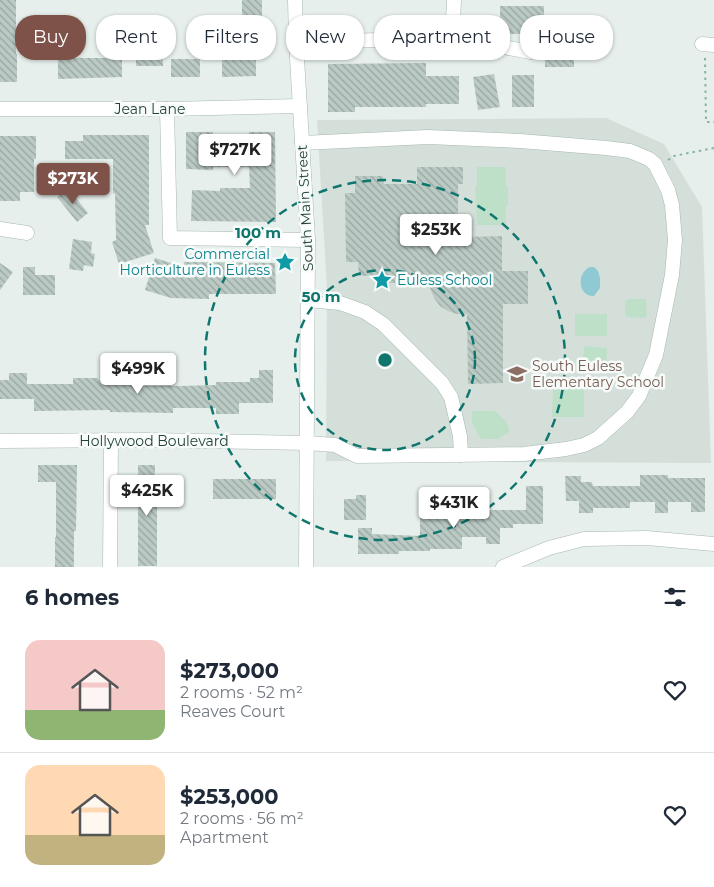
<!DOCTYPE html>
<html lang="en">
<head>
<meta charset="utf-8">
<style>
  body { margin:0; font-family:Montserrat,sans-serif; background:#f6f6f7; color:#1f2937; height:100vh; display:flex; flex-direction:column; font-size:19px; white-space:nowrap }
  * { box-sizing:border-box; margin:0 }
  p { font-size:16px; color:#747a83 }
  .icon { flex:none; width:28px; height:28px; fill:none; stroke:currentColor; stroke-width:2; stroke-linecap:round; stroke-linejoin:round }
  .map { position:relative; height:567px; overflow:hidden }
  .sheet { display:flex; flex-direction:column; background:#fff; flex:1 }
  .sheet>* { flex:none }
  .hud { position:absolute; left:15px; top:15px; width:685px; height:45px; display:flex; gap:10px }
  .price { position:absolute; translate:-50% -42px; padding:0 11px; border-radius:5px; background:#fff; color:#222; font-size:16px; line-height:32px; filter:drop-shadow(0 1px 2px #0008) }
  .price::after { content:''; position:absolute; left:50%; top:30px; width:15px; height:11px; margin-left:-8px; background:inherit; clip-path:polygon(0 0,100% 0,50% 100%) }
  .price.on { background:#7f5249; color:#fff }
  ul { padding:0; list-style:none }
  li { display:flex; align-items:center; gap:15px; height:125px; padding:0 25px }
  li+li { border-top:1px solid #e0e1e3 }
  li span { display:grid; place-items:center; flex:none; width:140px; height:100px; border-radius:15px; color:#555 }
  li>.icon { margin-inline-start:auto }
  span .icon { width:60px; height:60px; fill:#fffc; stroke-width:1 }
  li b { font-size:21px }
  h2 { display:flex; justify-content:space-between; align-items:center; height:60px; padding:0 25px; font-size:21px }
  .chip { padding:0 18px; border-radius:20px; background:#fff; box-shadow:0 1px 4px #0004; font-size:18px; line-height:45px }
  .chip.on { background:#7f5249; color:#fff }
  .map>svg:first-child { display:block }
  .built { fill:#d4dfda }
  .park { fill:#bfe0c8 }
  .water { fill:#8ec9d4 }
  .building { fill:url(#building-back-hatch) }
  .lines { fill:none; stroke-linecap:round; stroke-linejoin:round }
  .minor-casing { stroke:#a8b8b2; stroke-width:15 }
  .path { stroke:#86b3a5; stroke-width:2; stroke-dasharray:2.5 4; stroke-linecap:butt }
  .minor { stroke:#fff; stroke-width:14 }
  .ring { fill:none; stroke:#0f766e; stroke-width:2.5; stroke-dasharray:9 6 }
  .labels { text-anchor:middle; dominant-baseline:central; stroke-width:5; stroke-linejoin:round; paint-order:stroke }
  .street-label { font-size:14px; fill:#24423a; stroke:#f7fbf9 }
  .culture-label { font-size:14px; fill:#0d838f; stroke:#f7fbf9; text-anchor:end }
  .education-label { font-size:14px; fill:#785e54; stroke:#f7fbf9; text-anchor:start }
  .centre { fill:#0f766e; stroke:#f7fbf9; stroke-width:2.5 }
  .ring-label { font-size:15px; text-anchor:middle; font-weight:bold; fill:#0f766e; stroke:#f7fbf9; stroke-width:5; stroke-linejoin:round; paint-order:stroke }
</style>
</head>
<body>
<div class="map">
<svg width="714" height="567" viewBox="0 0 714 567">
  <defs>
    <pattern id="building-back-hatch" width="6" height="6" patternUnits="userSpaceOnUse" patternTransform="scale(1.25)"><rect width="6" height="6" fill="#bbcac4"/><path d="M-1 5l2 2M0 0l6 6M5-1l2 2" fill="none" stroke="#98a6a0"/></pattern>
  </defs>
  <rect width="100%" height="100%" fill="#e6efeb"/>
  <path class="built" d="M606,118l58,26 38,63 9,256 -385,-2 1,-173 -10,-168z"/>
  <g class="park">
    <path d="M477,167h29v19h2v20h-2v19h-29l-2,-38 2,-1z"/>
    <path d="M629,299h17l1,17 -3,2 -17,-1 -2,-3v-13z"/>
    <rect x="575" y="314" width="32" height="22"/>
    <path d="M584,346l23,2 -1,22 -23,-2z"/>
    <path d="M553,385h31v32h-32z"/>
    <path d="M472,411h23c6,6 16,13 14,21l-11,7h-17l-9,-16z"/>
  </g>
  <path class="water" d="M590,267h4l4,4 2,7v10l-6,8c-16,1 -18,-23 -4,-29z"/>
  <g class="building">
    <path d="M0,0h16v54h1v28h-17z"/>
    <rect x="242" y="0" width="20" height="28"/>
    <rect x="500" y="6" width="44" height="28"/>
    <rect x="136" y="41" width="27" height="25"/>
    <rect x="545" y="44" width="29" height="23"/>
    <path d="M58,58h64v19l-64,2z"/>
    <path d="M222,58h34v18l-34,1z"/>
    <rect x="171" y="59" width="29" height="18"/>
    <path d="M426,63v13h33v28h-33v3h-71v5h-27v-48z"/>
    <path d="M494,74l6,33 -22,3 -5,-33z"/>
    <rect x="512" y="75" width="22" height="32"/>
    <path d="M186,132h27v2h36v-2h26l1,90 -85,-1 1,-31 28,1v-3h30l-1,-21h-36v3l-27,-1z"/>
    <path d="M83,135h66v90h-4l9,28 -35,11 -7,-22 4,-2 -1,-46 -2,-1v-34h-48v-18h18z"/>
    <path d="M0,136h36v23h-2v33h-14v9h-20z"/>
    <path d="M417,167h46v17h-5v36h10v17l34,-1v35h26v33h-25v79l-35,1 -1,-70h-10l-9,-3 -8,-5 -6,-8 -4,-10 1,-10h-36v5h-10l-1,-8 -25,1 -1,-14h-12l-1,-69h10v-17h28l1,8h33z"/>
    <path d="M68,188l20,25 -11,9 -20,-25z"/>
    <path d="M73,239l19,3 -1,11 4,1 -2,13 -9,-2 -1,6 -14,-2z"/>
    <path d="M155,258l29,9v-5l91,1 1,31h-67v5l-38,-1 -26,-8z"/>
    <path d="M0,263l13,9 -13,18z"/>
    <path d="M23,267h12v8h20v20h-32z"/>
    <path d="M259,370h14v33h-34v11h-23v-6h-43v5l-63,-1v-2l-76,1v-12h-34v-19h9v-7h18v11h46v-6h25v2h34v6h48l36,-1v-3h34v-4h9z"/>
    <path d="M38,465h39l-1,66h-2v36h-19v-30h1v-55h-18z"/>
    <path d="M138,465h17v37h2v64h-19z"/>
    <path d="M640,475h28v3h37v34h-14v-10h-23v11h-13v-11h-25v6h-37v5h-14v-12h-13l-1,-25h16v6h11l1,4h47z"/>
    <rect x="213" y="479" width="63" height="20"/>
    <path d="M526,486h17v38h-30v4h-13v16h-14v-7h-24v12h-32v2h-31v3h-41v-26h14v6l48,2v-21h17v4h49v-9h40z"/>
    <path d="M356,495h10v25h-22v-21h12z"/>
  </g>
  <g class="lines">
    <defs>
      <g id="minor">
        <path d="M295,0l1,42 12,198 -2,327"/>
        <path d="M452,26l30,17 48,9"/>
        <path d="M296,42l126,-3c31,-7 31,-6 32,-39"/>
        <path d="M702,44l12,1"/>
        <path d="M0,109h167l133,-3"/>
        <path d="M167,109l3,129 138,2"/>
        <path d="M0,229l27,4"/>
        <path d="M308,300l32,3 25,9 18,12 59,59 9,14 9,39 1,19"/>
        <path d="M0,441l147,-1 160,3 28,2 22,11 167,-2 42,-5 18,-4 14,-7 29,-26 12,-16 17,-41 16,-80 3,-35 -3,-35 -4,-15 -13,-26 -6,-5 -19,-8 -24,-3 -86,-7 -92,-4 -126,6"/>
        <path d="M110,567l1,-127"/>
        <path d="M503,567l46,-19 35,-9 63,-1 67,6"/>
      </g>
    </defs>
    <use href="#minor" class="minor-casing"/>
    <g class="path">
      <path d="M705,58l1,64h8"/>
      <path d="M668,160l6,-4 40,-8"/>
    </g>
    <use href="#minor" class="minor"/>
  </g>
  <g class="ring">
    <circle cx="385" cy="360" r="90"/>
    <circle cx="385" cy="360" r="180"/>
  </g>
  <defs>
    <symbol id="sight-bare" viewBox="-9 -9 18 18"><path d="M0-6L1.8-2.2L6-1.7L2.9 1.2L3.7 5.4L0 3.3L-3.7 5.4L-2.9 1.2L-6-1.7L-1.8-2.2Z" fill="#0f9aa8" stroke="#f7fbf9" stroke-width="2.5" paint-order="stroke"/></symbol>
    <symbol id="school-bare" viewBox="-9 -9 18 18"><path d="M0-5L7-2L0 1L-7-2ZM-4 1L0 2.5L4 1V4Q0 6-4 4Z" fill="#8d6e63" stroke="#f7fbf9" stroke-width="2.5" paint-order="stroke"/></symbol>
  </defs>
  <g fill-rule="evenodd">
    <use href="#sight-bare" x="271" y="248" width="28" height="28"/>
    <use href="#sight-bare" x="368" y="266" width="28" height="28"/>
    <use href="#school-bare" x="503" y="360" width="28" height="28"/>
  </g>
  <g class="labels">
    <g class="street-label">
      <text x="150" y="109">Jean Lane</text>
      <text transform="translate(305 208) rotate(-93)">South Main Street</text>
      <text x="154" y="441">Hollywood Boulevard</text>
    </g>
    <g class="culture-label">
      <text x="270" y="254">Commercial<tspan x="270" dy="16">Horticulture in Euless</tspan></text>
      <text x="397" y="280" text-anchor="start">Euless School</text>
    </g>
    <g class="education-label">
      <text x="532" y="366">South Euless<tspan x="532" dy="16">Elementary School</tspan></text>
    </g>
  </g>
  <circle cx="385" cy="360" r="8" class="centre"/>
  <g class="ring-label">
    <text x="258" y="238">100 m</text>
    <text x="321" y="302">50 m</text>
  </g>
</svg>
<b class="price" style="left:235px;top:176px">$727K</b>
<b class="price on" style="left:73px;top:205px">$273K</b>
<b class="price" style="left:436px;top:256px">$253K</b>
<b class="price" style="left:138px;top:395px">$499K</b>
<b class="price" style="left:147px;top:517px">$425K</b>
<b class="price" style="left:454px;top:529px">$431K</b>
<div class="hud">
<a class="chip on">Buy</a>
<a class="chip">Rent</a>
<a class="chip">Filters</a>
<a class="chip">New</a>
<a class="chip">Apartment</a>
<a class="chip">House</a>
</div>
</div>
<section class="sheet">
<h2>6 homes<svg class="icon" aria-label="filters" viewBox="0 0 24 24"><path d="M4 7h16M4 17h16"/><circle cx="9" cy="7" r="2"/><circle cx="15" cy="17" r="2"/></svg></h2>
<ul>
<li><span style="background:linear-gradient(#f6c9c9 70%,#8fb573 0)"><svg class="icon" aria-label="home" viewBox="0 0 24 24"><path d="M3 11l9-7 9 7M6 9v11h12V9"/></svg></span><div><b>$273,000</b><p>2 rooms · 52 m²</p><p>Reaves Court</p></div><svg class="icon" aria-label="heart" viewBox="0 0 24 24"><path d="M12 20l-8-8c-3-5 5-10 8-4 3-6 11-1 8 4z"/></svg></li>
<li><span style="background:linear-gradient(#ffd9b3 70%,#c2b280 0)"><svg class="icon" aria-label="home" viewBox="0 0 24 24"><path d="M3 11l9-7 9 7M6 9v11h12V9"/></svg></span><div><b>$253,000</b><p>2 rooms · 56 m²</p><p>Apartment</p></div><svg class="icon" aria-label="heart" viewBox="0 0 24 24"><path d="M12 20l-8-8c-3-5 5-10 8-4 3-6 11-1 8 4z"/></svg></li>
</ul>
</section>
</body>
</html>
